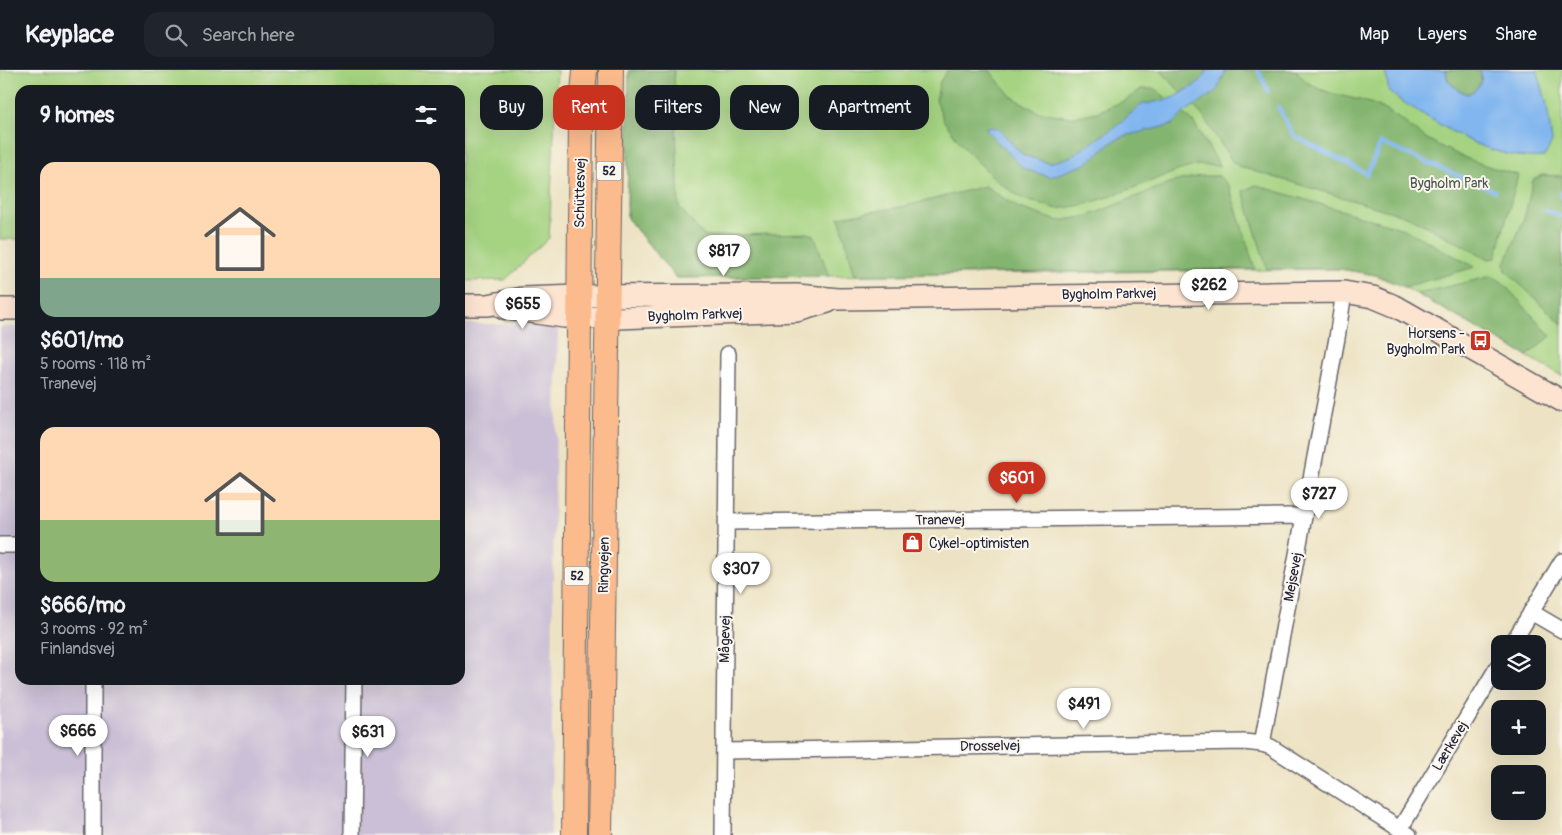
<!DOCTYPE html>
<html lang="en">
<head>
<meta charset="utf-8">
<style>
  body { margin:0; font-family:Pangolin,sans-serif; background:#20242c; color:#f1f3f6; height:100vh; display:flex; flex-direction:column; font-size:19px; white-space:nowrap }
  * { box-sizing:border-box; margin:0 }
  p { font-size:16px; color:#9ea1a6 }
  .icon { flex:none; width:28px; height:28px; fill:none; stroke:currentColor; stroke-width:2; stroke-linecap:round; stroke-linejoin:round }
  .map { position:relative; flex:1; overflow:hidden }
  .sheet { position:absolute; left:15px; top:15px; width:450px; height:600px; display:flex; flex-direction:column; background:#171b24; border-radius:15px; box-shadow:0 5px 20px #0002 }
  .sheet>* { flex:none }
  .banner { position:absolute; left:480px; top:15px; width:475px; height:45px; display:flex; gap:10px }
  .fabs { position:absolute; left:1491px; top:565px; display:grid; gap:10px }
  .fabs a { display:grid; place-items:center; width:55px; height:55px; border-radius:10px; background:#171b24; box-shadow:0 5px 20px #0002; font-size:25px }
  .price { position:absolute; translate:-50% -42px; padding:0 11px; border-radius:18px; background:#fff; color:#222; font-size:16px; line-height:32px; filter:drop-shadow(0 1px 2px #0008) }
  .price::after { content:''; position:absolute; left:50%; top:30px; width:15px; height:11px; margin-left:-8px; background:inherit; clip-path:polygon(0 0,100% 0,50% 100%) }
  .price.on { background:#c8321e; color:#fff }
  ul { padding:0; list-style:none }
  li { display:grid; align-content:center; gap:10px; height:265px; padding:0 25px }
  li span { display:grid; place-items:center; height:155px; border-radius:15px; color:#555 }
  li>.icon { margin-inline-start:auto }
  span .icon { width:90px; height:90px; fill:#fffc; stroke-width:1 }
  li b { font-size:21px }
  h2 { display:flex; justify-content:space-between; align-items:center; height:60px; padding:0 25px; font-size:21px }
  .tag { padding:0 18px; border-radius:15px; background:#171b24; box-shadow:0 5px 20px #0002; font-size:18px; line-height:45px }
  .tag.on { background:#c8321e; color:#fff }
  header { display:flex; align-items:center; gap:30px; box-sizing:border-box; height:70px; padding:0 25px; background:#171b24; border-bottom:1px solid #363941 }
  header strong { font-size:24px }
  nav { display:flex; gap:28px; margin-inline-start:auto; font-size:18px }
  .search { width:350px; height:45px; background:#20242c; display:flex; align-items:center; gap:12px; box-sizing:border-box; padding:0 18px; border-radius:15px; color:#9ea1a6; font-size:19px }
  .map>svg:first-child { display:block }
  .industrial { fill:#cabfd6 }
  .green { fill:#a5d381; stroke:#647a5e }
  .forest { fill:#84b56f; stroke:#536c55 }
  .water { fill:#81b6ef; stroke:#526c95 }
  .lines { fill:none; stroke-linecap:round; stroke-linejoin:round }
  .stream { stroke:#81b6ef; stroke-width:4.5 }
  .street-casing { stroke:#69666b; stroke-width:18 }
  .secondary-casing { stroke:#69666b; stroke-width:24 }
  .primary-casing { stroke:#69666b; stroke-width:26 }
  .street { stroke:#fff; stroke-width:15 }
  .secondary { stroke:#fde4d1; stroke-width:21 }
  .primary { stroke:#fbbb8d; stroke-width:24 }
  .labels { text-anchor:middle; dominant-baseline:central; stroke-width:4; stroke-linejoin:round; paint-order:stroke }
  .shield { fill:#fbf7ec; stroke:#636270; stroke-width:1 }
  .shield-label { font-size:12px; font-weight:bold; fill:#22223b }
  .park-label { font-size:14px; fill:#495750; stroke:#fbf7ec }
  .street-label { font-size:14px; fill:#22223b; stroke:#fbf7ec }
  .poi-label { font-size:14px; fill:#22223b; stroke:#fbf7ec; text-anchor:end }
</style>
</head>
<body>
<header>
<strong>Keyplace</strong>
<div class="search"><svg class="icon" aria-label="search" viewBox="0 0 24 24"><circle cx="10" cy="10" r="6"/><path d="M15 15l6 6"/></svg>Search here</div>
<nav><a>Map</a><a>Layers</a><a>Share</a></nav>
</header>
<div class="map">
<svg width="1562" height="765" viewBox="0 0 1562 765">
  <rect width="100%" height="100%" fill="#fbf7ec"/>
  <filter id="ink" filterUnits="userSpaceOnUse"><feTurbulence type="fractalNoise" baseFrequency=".02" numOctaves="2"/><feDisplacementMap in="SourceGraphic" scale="10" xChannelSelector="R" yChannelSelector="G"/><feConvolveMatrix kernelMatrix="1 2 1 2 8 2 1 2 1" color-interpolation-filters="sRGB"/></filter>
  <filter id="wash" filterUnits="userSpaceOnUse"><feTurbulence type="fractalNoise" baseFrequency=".0096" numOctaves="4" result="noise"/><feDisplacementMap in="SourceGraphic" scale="20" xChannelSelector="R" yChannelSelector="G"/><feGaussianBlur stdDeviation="1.12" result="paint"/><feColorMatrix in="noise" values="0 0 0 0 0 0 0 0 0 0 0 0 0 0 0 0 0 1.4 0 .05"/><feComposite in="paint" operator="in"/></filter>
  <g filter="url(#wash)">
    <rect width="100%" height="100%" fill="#ede3c4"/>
    <path class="industrial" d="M460,254h98l-5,250 -2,261h-551v-508h20v353h440z"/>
    <g class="green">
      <path d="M0,0h557l-8,168 -44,42 -45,1v-191h-440v149h-20z"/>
      <path d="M629,0h933v306l-158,-89 -29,-12 -35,-6 -664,9 -49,-60z"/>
    </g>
    <g class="forest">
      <path d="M629,0h45l5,137 25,29 103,-3 7,2 15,41 -153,2 -49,-60z"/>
      <path d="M948,0h41l22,26 27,16 33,5 26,-5 29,-12 15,-11h15l38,34 26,43 -21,-1 -19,5 -68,26 -29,9 -25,4 -35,-10 -25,-17 -34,-34 -20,-27 -8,-21 4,-19z"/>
      <path d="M1160,0h136c18,28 59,24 86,38 17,9 31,22 47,32 28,16 58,27 89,35l-22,83 -7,1 -80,-42 -169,-50 -8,-6 -30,-46z"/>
      <path d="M1446,0h34c4,12 -2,20 -13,24 -11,-5 -21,-10 -21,-24z"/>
      <path d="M1542,105l20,1v148l-56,-53 -1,-8 19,-44 9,-39z"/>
      <path d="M1200,106h19l10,10 26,83 -400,6 -16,-58 67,-11 79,-20 32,21 41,14 30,-5 84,-34z"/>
      <path d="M1256,115l148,44 71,38 -71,20 -29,-12 -35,-6h-73l-24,-78z"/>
      <path d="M1492,206l10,6 49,54 -24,20 -110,-62z"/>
    </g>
    <g class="water">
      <path d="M1208,0h18l-8,18 -6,6 -27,18 -13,13 -48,11 -15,8 -23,20 -36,13 -26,-8 -36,-37 -2,-5 12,1 25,27 26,8 21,-6 45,-30 26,-22 32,-7 26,-15z"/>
      <path d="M1385,0h61c0,14 10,19 21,24 11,-4 17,-12 13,-24h57l9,30 6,42 -8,15c-56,4 -100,-31 -146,-58l-9,-8z"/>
    </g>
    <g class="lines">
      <g class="stream">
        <path d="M1258,0l10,21"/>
        <path d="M1278,37l16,29 73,38 14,-31 114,48"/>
        <path d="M1561,123l1,4"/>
        <path d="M1545,140l17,6"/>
      </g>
    </g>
  </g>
  <g filter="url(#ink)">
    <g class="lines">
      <defs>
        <g id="street">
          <path d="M727,452l567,-6 10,1"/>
          <path d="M0,475h20"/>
          <path d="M1531,542l31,18"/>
          <path d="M1512,574l50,-83"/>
          <path d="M1262,674l75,-406 7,-46"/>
          <path d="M724,681l520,-9 18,2 9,3 138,88"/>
          <path d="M1400,759l100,-166"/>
          <path d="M93,765v-155"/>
          <path d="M352,765l2,-155"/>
          <path d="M723,765l5,-481"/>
        </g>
        <g id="secondary">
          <path d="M460,235h28l35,-7 56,-2 218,-1 41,4 506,-7 29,5 24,10 165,94"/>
          <path d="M503,238l61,9 54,1 179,-7 31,-9"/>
          <path d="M0,239h20"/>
        </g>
        <g id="primary">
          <path d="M574,765l7,-716 4,-49"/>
          <path d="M600,765l11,-765"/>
        </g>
      </defs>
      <use href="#street" class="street-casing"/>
      <use href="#secondary" class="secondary-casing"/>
      <use href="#primary" class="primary-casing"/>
      <use href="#street" class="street"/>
      <use href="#secondary" class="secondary"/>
      <use href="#primary" class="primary"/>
    </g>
  </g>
  <defs>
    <symbol id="bus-square" viewBox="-11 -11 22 22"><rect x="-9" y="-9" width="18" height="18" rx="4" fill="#c8321e" stroke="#fbf7ec"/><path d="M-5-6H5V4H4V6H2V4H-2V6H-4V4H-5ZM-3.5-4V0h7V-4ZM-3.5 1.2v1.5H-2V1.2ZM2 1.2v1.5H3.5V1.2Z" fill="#fff"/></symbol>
    <symbol id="shop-square" viewBox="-11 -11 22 22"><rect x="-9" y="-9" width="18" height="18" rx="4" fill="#c8321e" stroke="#fbf7ec"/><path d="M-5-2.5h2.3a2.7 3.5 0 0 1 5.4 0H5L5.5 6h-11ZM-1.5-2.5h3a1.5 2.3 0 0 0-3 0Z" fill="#fff"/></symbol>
  </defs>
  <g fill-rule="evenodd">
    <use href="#bus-square" x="1468" y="258" width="25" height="25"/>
    <use href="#shop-square" x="900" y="460" width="25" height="25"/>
  </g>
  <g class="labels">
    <g class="shield">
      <rect x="596.5" y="91.5" width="25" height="19" rx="4"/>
      <rect x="564.5" y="496.5" width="25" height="19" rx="4"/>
    </g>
    <g class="shield-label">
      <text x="609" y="101">52</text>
      <text x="577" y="506">52</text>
    </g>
    <g class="park-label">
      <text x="1449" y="113">Bygholm Park</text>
    </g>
    <g class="street-label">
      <text transform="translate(580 123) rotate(-89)">Schüttesvej</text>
      <text transform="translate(1109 224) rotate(-1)">Bygholm Parkvej</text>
      <text transform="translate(695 245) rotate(-2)">Bygholm Parkvej</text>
      <text transform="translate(940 450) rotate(-1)">Tranevej</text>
      <text transform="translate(604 495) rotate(-89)">Ringvejen</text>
      <text transform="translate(1293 507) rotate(-80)">Mejsevej</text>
      <text transform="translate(725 569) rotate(-89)">Mågevej</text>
      <text transform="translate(990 676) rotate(-1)">Drosselvej</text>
      <text transform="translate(1450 676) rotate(-59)">Lærkevej</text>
    </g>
    <g class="poi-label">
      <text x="1465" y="263">Horsens -<tspan x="1465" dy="16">Bygholm Park</tspan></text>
      <text x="929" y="473" text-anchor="start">Cykel-optimisten</text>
    </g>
  </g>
</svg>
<div class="fabs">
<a><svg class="icon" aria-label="layers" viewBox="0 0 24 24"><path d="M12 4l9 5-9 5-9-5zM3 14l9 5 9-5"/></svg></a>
<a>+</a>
<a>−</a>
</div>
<b class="price" style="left:724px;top:207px">$817</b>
<b class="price" style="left:1209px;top:241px">$262</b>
<b class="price" style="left:523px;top:260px">$655</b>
<b class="price on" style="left:1017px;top:434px">$601</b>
<b class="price" style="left:1319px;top:450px">$727</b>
<b class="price" style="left:741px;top:525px">$307</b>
<b class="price" style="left:1084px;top:660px">$491</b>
<b class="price" style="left:78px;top:687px">$666</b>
<b class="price" style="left:368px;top:688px">$631</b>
<div class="banner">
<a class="tag">Buy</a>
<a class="tag on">Rent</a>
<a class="tag">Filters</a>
<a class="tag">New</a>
<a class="tag">Apartment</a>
</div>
<section class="sheet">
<h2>9 homes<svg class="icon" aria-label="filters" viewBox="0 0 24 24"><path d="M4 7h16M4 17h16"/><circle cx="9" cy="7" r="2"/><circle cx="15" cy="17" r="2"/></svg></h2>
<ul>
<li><span style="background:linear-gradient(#ffd9b3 75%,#7fa58c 0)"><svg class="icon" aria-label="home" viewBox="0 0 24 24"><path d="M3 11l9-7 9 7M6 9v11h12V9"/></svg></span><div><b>$601/mo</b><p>5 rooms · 118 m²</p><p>Tranevej</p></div></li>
<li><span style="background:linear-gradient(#ffd9b3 60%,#8fb573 0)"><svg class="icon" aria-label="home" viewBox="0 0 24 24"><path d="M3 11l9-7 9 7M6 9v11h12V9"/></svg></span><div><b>$666/mo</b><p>3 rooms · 92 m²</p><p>Finlandsvej</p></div></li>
</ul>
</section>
</div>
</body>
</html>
